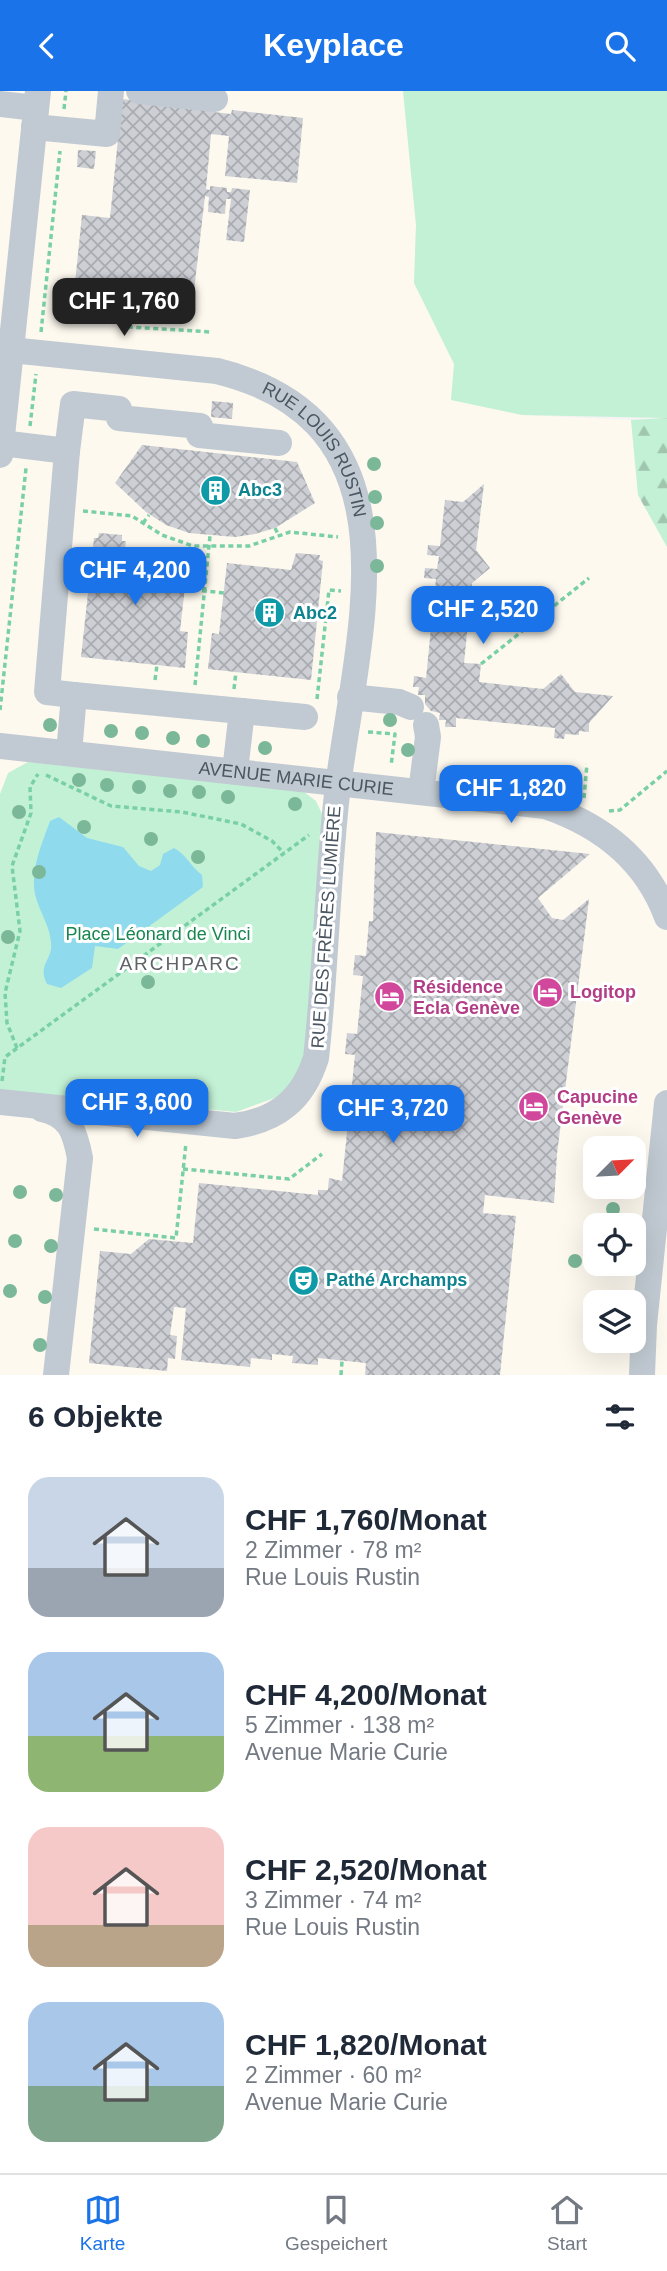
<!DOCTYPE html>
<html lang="de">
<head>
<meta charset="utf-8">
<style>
  body { margin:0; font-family:Arial,sans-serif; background:#f6f6f7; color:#1f2937; height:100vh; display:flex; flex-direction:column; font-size:26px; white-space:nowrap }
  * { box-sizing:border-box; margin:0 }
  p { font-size:23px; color:#747a83 }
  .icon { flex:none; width:38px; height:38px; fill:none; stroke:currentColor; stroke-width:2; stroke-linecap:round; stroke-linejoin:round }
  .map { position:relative; height:1284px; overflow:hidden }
  .drawer { display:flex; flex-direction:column; background:#fff; flex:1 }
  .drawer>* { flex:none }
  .needle { width:46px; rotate:66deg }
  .fabs { position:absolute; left:583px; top:1045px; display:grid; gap:14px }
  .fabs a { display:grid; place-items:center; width:63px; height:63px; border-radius:14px; background:#fff; box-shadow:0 7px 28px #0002; font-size:35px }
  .price { position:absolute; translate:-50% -60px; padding:0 16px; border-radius:14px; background:#1a73e8; color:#fff; font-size:23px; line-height:46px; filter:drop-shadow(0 2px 4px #0008) }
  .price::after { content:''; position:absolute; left:50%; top:42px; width:21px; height:16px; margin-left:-10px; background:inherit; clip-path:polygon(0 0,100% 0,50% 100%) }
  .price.current { background:#222; color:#fff }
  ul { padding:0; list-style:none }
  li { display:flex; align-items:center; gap:21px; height:175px; padding:0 28px }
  li span { display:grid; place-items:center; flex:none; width:196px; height:140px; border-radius:21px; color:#555 }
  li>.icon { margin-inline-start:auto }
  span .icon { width:84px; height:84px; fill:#fffc; stroke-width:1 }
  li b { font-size:30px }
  h2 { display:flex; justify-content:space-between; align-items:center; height:84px; padding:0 28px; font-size:30px }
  header { display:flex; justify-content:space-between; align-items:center; height:91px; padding:0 28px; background:#1a73e8; color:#fff; font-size:32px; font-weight:600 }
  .menu { display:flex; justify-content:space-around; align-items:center; height:98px; border-top:2px solid #e0e1e3; background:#fff; font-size:19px; color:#747a83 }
  .menu a { display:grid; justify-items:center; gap:4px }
  .menu .current { color:#1a73e8 }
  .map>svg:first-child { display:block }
  .commercial { fill:#fdf9ef; fill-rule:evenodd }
  .green { fill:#c3f1d5 }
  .forest { fill:url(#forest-firs) }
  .water { fill:#90daee }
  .building { fill:url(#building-cross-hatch) }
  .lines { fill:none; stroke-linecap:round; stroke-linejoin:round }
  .path { stroke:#7ad0a6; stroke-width:3.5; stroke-dasharray:5 3.5; stroke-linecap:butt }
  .minor { stroke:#c1cad2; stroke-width:26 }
  .tree { fill:#7bb799 }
  .labels { text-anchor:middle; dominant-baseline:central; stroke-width:6; stroke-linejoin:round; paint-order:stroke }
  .street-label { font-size:18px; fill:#4a5661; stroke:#fff }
  .culture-label { font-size:18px; font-weight:bold; fill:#0d838f; stroke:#fff; text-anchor:start }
  .park-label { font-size:18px; fill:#17864f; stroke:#fff }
  .hotel-label { font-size:18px; font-weight:bold; fill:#b23c85; stroke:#fff; text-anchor:start }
  .neighbourhood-label { font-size:19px; letter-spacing:2px; fill:#5f6368; stroke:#fff }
</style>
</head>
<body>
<header><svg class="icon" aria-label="back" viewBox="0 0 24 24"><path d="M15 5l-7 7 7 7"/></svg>Keyplace<svg class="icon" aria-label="search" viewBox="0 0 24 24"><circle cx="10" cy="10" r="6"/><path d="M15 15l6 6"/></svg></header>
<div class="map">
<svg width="667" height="1284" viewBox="0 0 667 1284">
  <defs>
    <pattern id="forest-firs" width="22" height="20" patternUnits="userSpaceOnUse" patternTransform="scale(1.75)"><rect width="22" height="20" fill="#c3f1d5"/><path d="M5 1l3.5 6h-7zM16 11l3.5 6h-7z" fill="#a0c6b0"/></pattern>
    <pattern id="building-cross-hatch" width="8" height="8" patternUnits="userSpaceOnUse" patternTransform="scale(1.75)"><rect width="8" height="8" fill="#cdcfd5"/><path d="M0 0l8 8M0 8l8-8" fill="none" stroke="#a8abb0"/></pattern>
  </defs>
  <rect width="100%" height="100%" fill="#f5f3f3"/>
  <path class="commercial" d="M0,0h403l13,134 -2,58 40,81 -3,35 71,16 109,5 7,75 29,52v828h-667zM595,1057h39v39h-39zM595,1134h39v38h-39zM595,1211h39v39h-39z"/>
  <g class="green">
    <path d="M403,0h264v327l-145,-3 -71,-15 3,-36 -40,-81 2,-58z"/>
    <path d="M28,671l275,29 13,10 7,15 -9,144 -12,111 -22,25 -44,16 -236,-22v-296l8,-21z"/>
  </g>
  <path class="forest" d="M667,327v129l-29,-52 -7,-75z"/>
  <path class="water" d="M59,726l28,21 36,9 16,19 12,5 9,-6 3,-11 11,-6c13,7 16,18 28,27l1,12 -85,62 -23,-3 -3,22 -31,20 -14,-4c-10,-20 6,-24 4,-41 -1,-16 -9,-27 -14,-42 -9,-26 4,-55 13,-80z"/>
  <g class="building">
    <path d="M122,8l92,10v3l17,2 1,-4 71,8 -6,65 -72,-7 4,-40 -18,-2 -5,55 4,1v-4l17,2v4h4l1,-4 18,2 -6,52 -18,-2 5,-41h-5l-1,15 -17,-2 1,-15 -4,-1 -14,121 -54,-6v-3l-9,-1 -1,11 -55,-6 10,-97 28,3z"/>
    <path d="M78,59l18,1 -2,18 -17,-2z"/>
    <path d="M212,310l21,2 -1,16 -21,-2z"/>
    <path d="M142,354l155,17 18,41 -40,25 -20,6 -20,3 -46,-4 -23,-8 -20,-13 -31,-29z"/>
    <path d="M484,393l-8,66 14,18 -18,15 -8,80 17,1 -2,18 64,7 18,-15 14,18 38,4 -24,27v9l-10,-1v4l-14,-1 -1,5 -10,-1 1,-10 -99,-10v9h-11l1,-7h-7l1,-7 -9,-2 -6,-7v-9h-7l1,-8h-6l1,-11 12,2 10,-99 -12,-1 1,-10 12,1 2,-13 -12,-1 1,-10 12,1 5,-46 18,2z"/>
    <path d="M99,442l23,2v6h4l-2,12 64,7 -8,71 8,1 -3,36 -104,-11 13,-119h4z"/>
    <path d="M296,462l24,2 -1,5 4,1 -12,119 -103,-11 4,-36 7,1 8,-71 64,7z"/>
    <path d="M376,741l214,22 -52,44 14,20 11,2 26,-21 -32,255 -3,49 -69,-8 -2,18 33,3 -16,159h-135l1,-12 -48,-5v7l-26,-2 1,-7 -21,-2v6l-21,-2 -1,9 -69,-7 5,-52 -12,-1 -4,28 7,1 -2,23 -7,-1 -1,13 -78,-8 11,-112 31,3 18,-15 44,4 6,-60 119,12v-5h10l1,-12 13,3 13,-126 -10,-1 2,-21 10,1 6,-58 -10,-1 2,-20 11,1 3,-35h4z"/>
  </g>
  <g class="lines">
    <g class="path">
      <path d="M64,18l2,-18"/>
      <path d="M133,217l-3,19 81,5"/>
      <path d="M41,241l19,-181"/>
      <path d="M30,335l6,-52"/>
      <path d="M83,420l49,5 30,19 31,11h56l41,-14 48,5"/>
      <path d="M143,432l6,-8"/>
      <path d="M275,437l4,8"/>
      <path d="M79,474l12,1"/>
      <path d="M185,498l39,4"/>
      <path d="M481,573l108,-86"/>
      <path d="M155,589l2,-15"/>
      <path d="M195,594l15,-149"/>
      <path d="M234,598l2,-17"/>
      <path d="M317,608l12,-109 12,1"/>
      <path d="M0,619l26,-242"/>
      <path d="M368,641l27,2 -4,32"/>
      <path d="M46,684l65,31 71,6 59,12 31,17 12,12"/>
      <path d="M584,707l3,-34"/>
      <path d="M609,720l11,-1 47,-39"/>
      <path d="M17,957l-10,-25 -2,-30 15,-62 -8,-65 19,-53 -1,-26 8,-13"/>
      <path d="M2,990l3,-24 304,-222"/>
      <path d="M183,1078l106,10 33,-25"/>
      <path d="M94,1138l82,9 10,-95"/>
      <path d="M341,1284l1,-14"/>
    </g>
    <g class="minor">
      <path d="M139,0l76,8"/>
      <path d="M0,13l36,4"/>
      <path d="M34,36l73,7 4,-43"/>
      <path id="s1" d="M0,258l217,22c212,52 138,268 120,423 -10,87 -11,176 -21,264 -13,41 -38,62 -81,68l-235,-24"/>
      <path d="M1,352l66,8 -20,241 27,3"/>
      <path d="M67,360l6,-47 46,5v9l81,8 -1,9 80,8"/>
      <path d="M0,364l38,-364"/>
      <path d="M350,606l49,5 12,5"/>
      <path id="s2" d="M0,655l545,60c56,19 101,54 122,111"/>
      <path d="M69,662l5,-58 231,22"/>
      <path d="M235,680l7,-60"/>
      <path d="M421,701l7,-55 -2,-12"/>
      <path d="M42,1018c28,6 33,23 38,49l-24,217"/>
      <path d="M642,1284l2,-50 23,-222"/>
    </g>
  </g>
  <g class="tree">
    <circle cx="374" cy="373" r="7"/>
    <circle cx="375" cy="406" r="7"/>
    <circle cx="377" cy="432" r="7"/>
    <circle cx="377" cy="475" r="7"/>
    <circle cx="390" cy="629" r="7"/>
    <circle cx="50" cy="634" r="7"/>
    <circle cx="111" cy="640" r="7"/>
    <circle cx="142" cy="642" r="7"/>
    <circle cx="173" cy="647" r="7"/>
    <circle cx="203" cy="650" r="7"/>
    <circle cx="265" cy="657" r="7"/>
    <circle cx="408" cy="659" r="7"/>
    <circle cx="79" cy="689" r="7"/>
    <circle cx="107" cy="694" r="7"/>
    <circle cx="139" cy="696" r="7"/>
    <circle cx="170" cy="700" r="7"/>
    <circle cx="199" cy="701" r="7"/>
    <circle cx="228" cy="706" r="7"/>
    <circle cx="295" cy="713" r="7"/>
    <circle cx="19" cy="721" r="7"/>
    <circle cx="84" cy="736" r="7"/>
    <circle cx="151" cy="748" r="7"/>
    <circle cx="198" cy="766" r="7"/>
    <circle cx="39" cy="781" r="7"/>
    <circle cx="8" cy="846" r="7"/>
    <circle cx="148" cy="891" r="7"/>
    <circle cx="20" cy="1101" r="7"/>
    <circle cx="56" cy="1104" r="7"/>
    <circle cx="613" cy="1118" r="7"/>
    <circle cx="15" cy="1150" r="7"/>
    <circle cx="51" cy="1155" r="7"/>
    <circle cx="575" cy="1170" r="7"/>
    <circle cx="10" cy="1200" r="7"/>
    <circle cx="45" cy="1206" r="7"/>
    <circle cx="40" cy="1254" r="7"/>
  </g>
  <defs>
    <symbol id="building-disc" viewBox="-11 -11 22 22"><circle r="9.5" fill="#0f9aa8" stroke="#fff"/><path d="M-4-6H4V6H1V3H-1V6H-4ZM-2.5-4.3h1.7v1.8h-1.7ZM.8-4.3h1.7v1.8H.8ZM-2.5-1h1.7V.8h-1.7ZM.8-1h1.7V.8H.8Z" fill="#fff"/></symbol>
    <symbol id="hotel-disc" viewBox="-11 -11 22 22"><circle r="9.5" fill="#d1479c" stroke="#fff"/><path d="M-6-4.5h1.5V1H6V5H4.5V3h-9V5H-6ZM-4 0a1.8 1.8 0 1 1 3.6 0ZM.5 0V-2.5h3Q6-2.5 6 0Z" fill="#fff"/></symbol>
    <symbol id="theatre-disc" viewBox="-11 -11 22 22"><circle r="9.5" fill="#0f9aa8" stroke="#fff"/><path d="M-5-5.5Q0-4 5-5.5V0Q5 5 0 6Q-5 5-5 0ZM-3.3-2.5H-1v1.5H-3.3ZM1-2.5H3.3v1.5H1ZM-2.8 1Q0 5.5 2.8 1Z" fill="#fff"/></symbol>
  </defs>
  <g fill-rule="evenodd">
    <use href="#building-disc" x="198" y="382" width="35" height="35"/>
    <use href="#building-disc" x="252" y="504" width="35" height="35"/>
    <use href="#hotel-disc" x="530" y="884" width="35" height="35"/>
    <use href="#hotel-disc" x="372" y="888" width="35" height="35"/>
    <use href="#hotel-disc" x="516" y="998" width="35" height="35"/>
    <use href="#theatre-disc" x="286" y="1172" width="35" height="35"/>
  </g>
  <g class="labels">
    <g class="street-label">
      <text stroke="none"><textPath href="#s1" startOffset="352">RUE LOUIS RUSTIN</textPath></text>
      <text stroke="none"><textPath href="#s2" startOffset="298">AVENUE MARIE CURIE</textPath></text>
      <text transform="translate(326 836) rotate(-86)">RUE DES FRÈRES LUMIÈRE</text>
    </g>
    <g class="culture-label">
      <text x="238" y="399">Abc3</text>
      <text x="293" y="522">Abc2</text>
      <text x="326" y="1189">Pathé Archamps</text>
    </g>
    <g class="park-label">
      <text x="158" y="843">Place Léonard de Vinci</text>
    </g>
    <g class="hotel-label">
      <text x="413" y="896">Résidence<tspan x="413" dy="21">Ecla Genève</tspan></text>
      <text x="570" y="901">Logitop</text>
      <text x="557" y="1006">Capucine<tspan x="557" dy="21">Genève</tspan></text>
    </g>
    <g class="neighbourhood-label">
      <text x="180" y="872">ARCHPARC</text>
    </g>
  </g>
</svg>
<div class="fabs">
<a><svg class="needle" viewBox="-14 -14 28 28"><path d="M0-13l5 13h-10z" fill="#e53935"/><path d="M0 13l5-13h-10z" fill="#747a83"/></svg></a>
<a><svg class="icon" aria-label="locate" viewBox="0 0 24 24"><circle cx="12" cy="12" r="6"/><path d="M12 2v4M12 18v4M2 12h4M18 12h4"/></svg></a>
<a><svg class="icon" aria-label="layers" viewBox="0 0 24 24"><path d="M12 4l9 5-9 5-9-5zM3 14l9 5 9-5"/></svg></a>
</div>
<b class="price current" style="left:124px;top:247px">CHF 1,760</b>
<b class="price" style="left:135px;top:516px">CHF 4,200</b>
<b class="price" style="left:483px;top:555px">CHF 2,520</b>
<b class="price" style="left:511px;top:734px">CHF 1,820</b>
<b class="price" style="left:137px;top:1048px">CHF 3,600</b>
<b class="price" style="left:393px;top:1054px">CHF 3,720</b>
</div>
<section class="drawer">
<h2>6 Objekte<svg class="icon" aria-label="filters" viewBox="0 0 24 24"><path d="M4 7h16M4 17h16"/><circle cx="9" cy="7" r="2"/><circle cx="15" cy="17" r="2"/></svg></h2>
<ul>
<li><span style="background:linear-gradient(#c9d6e8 65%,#9aa5b1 0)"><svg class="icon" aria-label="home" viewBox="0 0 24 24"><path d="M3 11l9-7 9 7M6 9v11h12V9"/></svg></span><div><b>CHF 1,760/Monat</b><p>2 Zimmer · 78 m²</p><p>Rue Louis Rustin</p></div></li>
<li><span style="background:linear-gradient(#a9c7e8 60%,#8fb573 0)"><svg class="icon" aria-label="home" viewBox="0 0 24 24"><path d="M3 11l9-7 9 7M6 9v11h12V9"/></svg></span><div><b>CHF 4,200/Monat</b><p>5 Zimmer · 138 m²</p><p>Avenue Marie Curie</p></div></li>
<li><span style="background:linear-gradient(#f6c9c9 70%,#b9a48a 0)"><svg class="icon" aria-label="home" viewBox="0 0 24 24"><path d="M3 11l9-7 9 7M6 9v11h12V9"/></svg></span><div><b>CHF 2,520/Monat</b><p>3 Zimmer · 74 m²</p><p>Rue Louis Rustin</p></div></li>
<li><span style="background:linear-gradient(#a9c7e8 60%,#7fa58c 0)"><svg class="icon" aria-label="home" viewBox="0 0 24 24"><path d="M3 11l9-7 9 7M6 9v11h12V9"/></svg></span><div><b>CHF 1,820/Monat</b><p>2 Zimmer · 60 m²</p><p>Avenue Marie Curie</p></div></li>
</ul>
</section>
<nav class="menu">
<a class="current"><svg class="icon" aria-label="map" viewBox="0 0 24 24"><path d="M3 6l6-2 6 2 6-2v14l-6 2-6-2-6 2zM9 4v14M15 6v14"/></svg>Karte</a>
<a><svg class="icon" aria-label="saved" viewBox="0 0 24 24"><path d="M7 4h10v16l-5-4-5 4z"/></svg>Gespeichert</a>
<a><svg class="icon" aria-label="home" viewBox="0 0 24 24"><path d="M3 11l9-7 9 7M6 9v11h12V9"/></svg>Start</a>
</nav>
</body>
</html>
